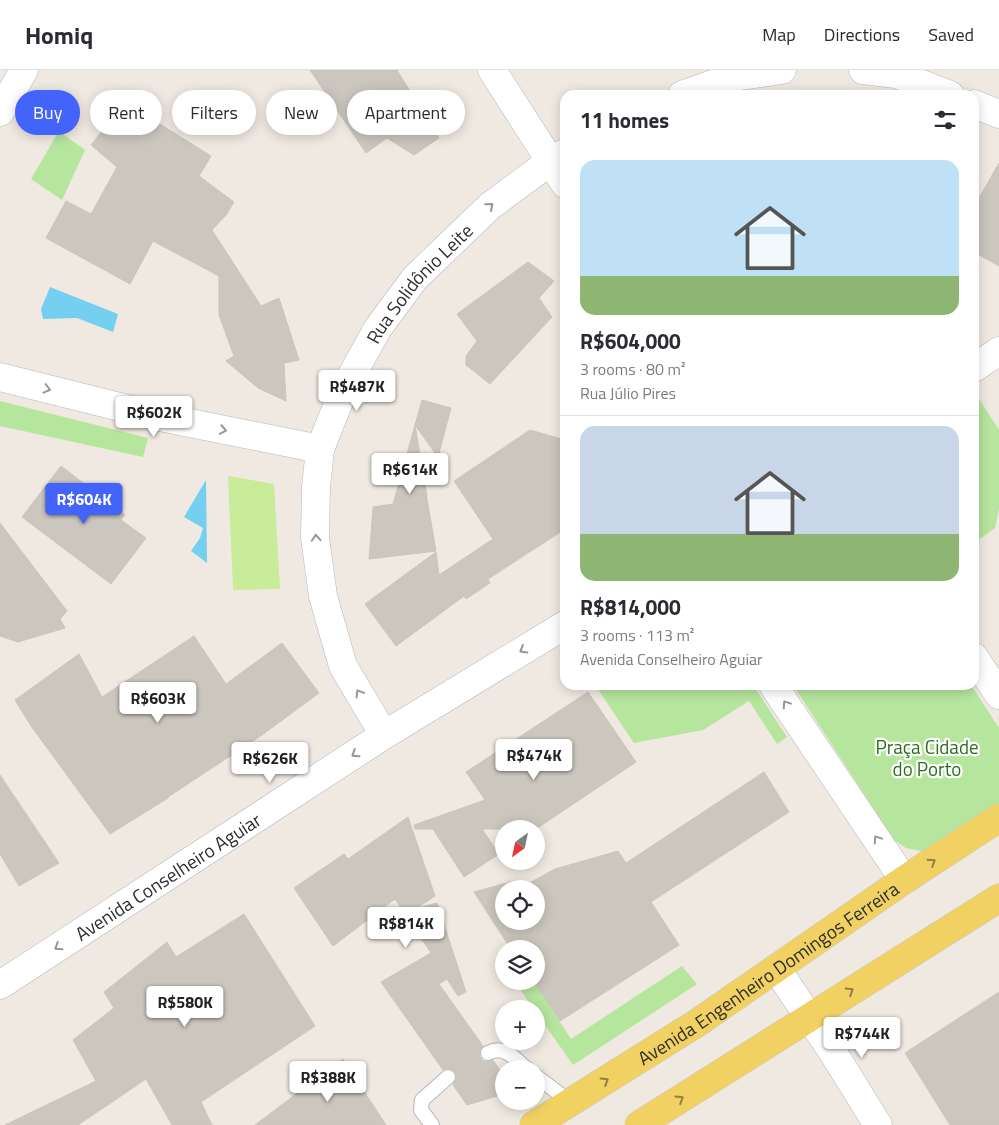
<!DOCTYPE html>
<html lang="en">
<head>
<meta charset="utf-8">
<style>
  body { margin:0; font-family:"Titillium Web",sans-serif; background:#f7f7f7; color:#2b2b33; height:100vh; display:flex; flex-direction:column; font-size:19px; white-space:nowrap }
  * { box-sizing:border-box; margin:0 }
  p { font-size:16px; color:#7c7c81 }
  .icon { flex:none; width:28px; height:28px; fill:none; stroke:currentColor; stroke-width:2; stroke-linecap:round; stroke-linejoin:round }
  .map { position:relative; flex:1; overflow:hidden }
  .details { position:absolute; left:560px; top:20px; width:419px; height:600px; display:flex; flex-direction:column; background:#fff; border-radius:15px; box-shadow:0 2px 12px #0003 }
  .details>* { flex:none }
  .top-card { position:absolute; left:15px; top:20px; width:470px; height:45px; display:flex; gap:10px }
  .needle { width:32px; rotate:213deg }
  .buttons { position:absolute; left:495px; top:750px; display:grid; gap:10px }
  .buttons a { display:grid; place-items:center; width:50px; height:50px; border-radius:50%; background:#fff; box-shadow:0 2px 12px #0003; font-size:25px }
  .price { position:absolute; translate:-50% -42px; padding:0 11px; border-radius:5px; background:#fff; color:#222; font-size:16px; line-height:32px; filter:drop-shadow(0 1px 2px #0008) }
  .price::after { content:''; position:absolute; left:50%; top:30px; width:15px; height:11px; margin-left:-8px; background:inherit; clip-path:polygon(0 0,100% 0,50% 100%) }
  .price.current { background:#4264fb; color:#fff }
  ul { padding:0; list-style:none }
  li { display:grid; align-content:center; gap:10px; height:265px; padding:0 20px }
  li+li { border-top:1px solid #e1e1e2 }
  li span { display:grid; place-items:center; height:155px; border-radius:15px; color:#555 }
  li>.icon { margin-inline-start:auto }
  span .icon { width:90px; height:90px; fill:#fffc; stroke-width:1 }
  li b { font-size:21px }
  h2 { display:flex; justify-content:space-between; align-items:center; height:60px; padding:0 20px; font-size:21px }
  .tag { padding:0 18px; border-radius:22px; background:#fff; box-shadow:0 2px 12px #0003; font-size:18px; line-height:45px }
  .tag.current { background:#4264fb; color:#fff }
  header { display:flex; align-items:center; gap:30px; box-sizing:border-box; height:70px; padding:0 25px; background:#fff; border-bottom:1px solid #e1e1e2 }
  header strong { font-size:24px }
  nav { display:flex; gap:28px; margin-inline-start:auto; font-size:18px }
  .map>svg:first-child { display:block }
  .green { fill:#b6e59e }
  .pitch { fill:#c9ec9a }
  .water { fill:#75cff0 }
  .building { fill:#cbc7bf; stroke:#cbc5ba; fill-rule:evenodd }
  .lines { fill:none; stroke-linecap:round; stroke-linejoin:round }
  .lane-casing { stroke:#b4b7c1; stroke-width:16 }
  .street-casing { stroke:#b4b7c1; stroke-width:29 }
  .secondary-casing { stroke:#b4b7c1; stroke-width:29 }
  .primary-casing { stroke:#c9c9c9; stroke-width:29 }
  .lane { stroke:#fff; stroke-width:14 }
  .street { stroke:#fff; stroke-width:28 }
  .secondary { stroke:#fff; stroke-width:28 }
  .primary { stroke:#f2d163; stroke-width:28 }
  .oneway { stroke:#969696 }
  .oneway2 { stroke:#908048 }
  .labels { text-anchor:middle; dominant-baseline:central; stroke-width:4.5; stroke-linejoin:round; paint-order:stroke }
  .street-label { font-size:19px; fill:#2e2e2e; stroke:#fff }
  .park-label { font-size:19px; fill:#2c6e1b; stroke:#fff }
</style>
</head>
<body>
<header>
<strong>Homiq</strong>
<nav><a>Map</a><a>Directions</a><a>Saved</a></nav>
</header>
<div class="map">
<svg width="999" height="1055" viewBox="0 0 999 1055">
  <rect width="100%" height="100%" fill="#efe9e1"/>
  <g class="green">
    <path d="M59,61l26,19 -23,50 -31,-21z"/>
    <path d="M976,324l23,36v79l-4,19 -21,15v-148z"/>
    <path d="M0,331l148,37 -5,19 -143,-31z"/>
    <path d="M595,615h158l34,52 -10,7 -28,-43 -46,29 -69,13z"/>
    <path d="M793,615h178l28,43v76l-74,48 -19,-4 -12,-8z"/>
    <path d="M682,896l15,18 -124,81 -37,-53v-3h-2l-20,-28h19l38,58z"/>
  </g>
  <path class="pitch" d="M228,406l46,8 6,105 -47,1z"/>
  <g class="water">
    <path d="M50,217l68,27 -5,18 -36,-14 -34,1 -2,-10z"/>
    <path d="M206,410l1,83 -16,-12 9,-13 3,-10 -19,-11z"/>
  </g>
  <g class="building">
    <path d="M310,0h87l42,68 -25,17 -27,-17 -21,15z"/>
    <path d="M144,44l67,42 -12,20 35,26 -8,13 -14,15 49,76 18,-8 20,62 -15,3 2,38 -28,-13 -32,-27 8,-5 -15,-41v-39l-66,-35 -23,43 -84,-46 20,-37 25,13 26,-47 -26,-22 19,-24 21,12z"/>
    <path d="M999,93v103l-25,-14v-45z"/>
    <path d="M528,192l26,19 -15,17 13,19 -62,67 -24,-19v-9l11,-15 -20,-27z"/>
    <path d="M422,330l29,8 -13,49 -23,-32 12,71 -1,4 1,-1 9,52 -67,8 4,-52 20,-3z"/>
    <path d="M530,360l35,10v89l-77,50 2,4 -24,16 -2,-3 -68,50 -31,-42 71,-52 3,23 54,-36 -39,-58z"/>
    <path d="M61,396l64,49 -4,5 25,18 -35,46 -89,-67z"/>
    <path d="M0,453l67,88 -7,8 5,9 -47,14 -18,-6z"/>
    <path d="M194,566l32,48 56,-41 37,50 -57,42 -94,62v1l-58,36 -79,-108 -16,-26 64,-46 23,43z"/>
    <path d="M588,622l48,70 -100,67h-54l17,25 -35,23 -31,-48h-18l-1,-4 71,-25 -19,-28z"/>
    <path d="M764,702l25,40 -138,90 28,43 -119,76 -27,-40h3v-32h-25l-37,-57 43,-12 5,7 33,-18 63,-18 8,12zM504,819h32v32h-32z"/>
    <path d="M0,705l59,88 -40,23 -19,-32z"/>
    <path d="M408,747l27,79 -20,13 22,-6 29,89 -8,4 -11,-17 -8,5 44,62 -4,5 1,6 2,3 4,2 7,-2 11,16v18l-37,11 -14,-20 3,-6 1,-3 -2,-4 -5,-3 -3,-1 -4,2 -62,-88 50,-29 -36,-54 -62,47 -39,-58 50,-34 4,5z"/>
    <path d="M244,844l71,112 -114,76 11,23h-40l-26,-46 -68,46h-73l91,-44 -23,-41 41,-32 -10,-16 63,-50 9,15z"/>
    <path d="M999,922v133h-49l-45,-72z"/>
    <path d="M343,989l43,66h-131z"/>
  </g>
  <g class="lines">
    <defs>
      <g id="lane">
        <path d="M488,983c16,-9 27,6 39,16"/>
        <path d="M536,1006l34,26"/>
        <path d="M432,1055l-11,-15 1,-10 26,-23"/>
      </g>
      <g id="street">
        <path d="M492,0l73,114"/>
        <path d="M863,0l33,4 54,21"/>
        <path d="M682,25l51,-18 49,-7"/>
        <path d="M974,34l25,10"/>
        <path d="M0,42l24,-42"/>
        <path d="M0,307l160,40 160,32"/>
        <path d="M974,587l25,38"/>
        <path d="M773,615l131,195"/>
        <path id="s1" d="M384,665l-41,-69 -20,-70 -8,-58 1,-51 4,-38 24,-60 34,-61 37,-50 75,-72 61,-45 14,-8"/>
        <path d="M776,898l56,83 46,74"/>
      </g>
      <g id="secondary">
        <path d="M974,298l25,-17"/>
        <path id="s2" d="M0,915l384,-250 181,-110"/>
      </g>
      <g id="primary">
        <path id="s3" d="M534,1055l163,-102 207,-143 95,-62"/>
        <path d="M639,1055c120,-76 240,-152 360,-227"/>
      </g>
    </defs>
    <use href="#lane" class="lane-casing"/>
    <use href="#street" class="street-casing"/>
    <use href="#secondary" class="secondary-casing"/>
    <use href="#primary" class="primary-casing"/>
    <use href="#lane" class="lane"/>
    <use href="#street" class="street"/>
    <use href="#secondary" class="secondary"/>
    <use href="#primary" class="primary"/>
  </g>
  <defs><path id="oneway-chevron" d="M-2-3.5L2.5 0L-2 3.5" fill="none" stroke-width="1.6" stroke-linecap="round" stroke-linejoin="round" transform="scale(1.25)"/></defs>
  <g class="oneway">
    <use href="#oneway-chevron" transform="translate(490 136) rotate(-41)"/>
    <use href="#oneway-chevron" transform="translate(47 319) rotate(14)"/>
    <use href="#oneway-chevron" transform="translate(223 360) rotate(11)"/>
    <use href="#oneway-chevron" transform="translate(316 468) rotate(-94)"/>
    <use href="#oneway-chevron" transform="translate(523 580) rotate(149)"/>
    <use href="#oneway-chevron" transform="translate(359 623) rotate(-121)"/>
    <use href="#oneway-chevron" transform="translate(786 634) rotate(-124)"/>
    <use href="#oneway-chevron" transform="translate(355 684) rotate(147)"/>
    <use href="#oneway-chevron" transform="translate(877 769) rotate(-124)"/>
    <use href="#oneway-chevron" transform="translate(58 877) rotate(147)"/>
  </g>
  <g class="oneway2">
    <use href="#oneway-chevron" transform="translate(932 792) rotate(-33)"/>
    <use href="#oneway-chevron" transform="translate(850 921) rotate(-32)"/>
    <use href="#oneway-chevron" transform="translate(605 1011) rotate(-32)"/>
    <use href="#oneway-chevron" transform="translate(680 1029) rotate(-32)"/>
  </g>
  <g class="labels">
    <g class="street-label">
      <text stroke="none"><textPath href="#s1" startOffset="496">Rua Solidônio Leite</textPath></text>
      <text stroke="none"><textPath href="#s2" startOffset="200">Avenida Conselheiro Aguiar</textPath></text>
      <text stroke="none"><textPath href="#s3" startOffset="279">Avenida Engenheiro Domingos Ferreira</textPath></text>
    </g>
    <g class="park-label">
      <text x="927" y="676">Praça Cidade<tspan x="927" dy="22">do Porto</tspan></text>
    </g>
  </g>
</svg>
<div class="buttons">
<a><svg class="needle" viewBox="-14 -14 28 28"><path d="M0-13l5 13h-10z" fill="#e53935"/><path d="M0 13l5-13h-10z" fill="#7c7c81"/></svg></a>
<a><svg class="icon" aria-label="locate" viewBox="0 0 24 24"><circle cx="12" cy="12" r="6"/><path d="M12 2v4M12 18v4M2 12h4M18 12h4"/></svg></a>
<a><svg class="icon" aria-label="layers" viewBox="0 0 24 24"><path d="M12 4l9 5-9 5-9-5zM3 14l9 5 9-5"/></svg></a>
<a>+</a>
<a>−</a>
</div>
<b class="price" style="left:357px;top:342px">R$487K</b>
<b class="price" style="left:154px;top:368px">R$602K</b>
<b class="price" style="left:410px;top:425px">R$614K</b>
<b class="price current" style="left:84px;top:455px">R$604K</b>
<b class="price" style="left:158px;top:654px">R$603K</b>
<b class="price" style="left:534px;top:711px">R$474K</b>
<b class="price" style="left:270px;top:714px">R$626K</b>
<b class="price" style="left:406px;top:879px">R$814K</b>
<b class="price" style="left:185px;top:958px">R$580K</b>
<b class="price" style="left:862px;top:989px">R$744K</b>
<b class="price" style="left:328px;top:1033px">R$388K</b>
<div class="top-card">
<a class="tag current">Buy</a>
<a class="tag">Rent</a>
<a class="tag">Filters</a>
<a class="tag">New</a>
<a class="tag">Apartment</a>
</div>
<section class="details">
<h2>11 homes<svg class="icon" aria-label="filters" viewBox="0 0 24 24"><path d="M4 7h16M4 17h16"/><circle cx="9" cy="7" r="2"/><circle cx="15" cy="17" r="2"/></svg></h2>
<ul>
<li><span style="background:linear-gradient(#bfe0f5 75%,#8fb573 0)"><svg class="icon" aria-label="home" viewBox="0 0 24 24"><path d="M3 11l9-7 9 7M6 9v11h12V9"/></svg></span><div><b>R$604,000</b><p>3 rooms · 80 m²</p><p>Rua Júlio Pires</p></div></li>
<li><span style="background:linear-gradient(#c9d6e8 70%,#8fb573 0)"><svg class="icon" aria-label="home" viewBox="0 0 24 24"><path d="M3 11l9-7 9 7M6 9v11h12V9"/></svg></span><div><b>R$814,000</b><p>3 rooms · 113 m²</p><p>Avenida Conselheiro Aguiar</p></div></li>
</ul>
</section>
</div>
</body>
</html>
